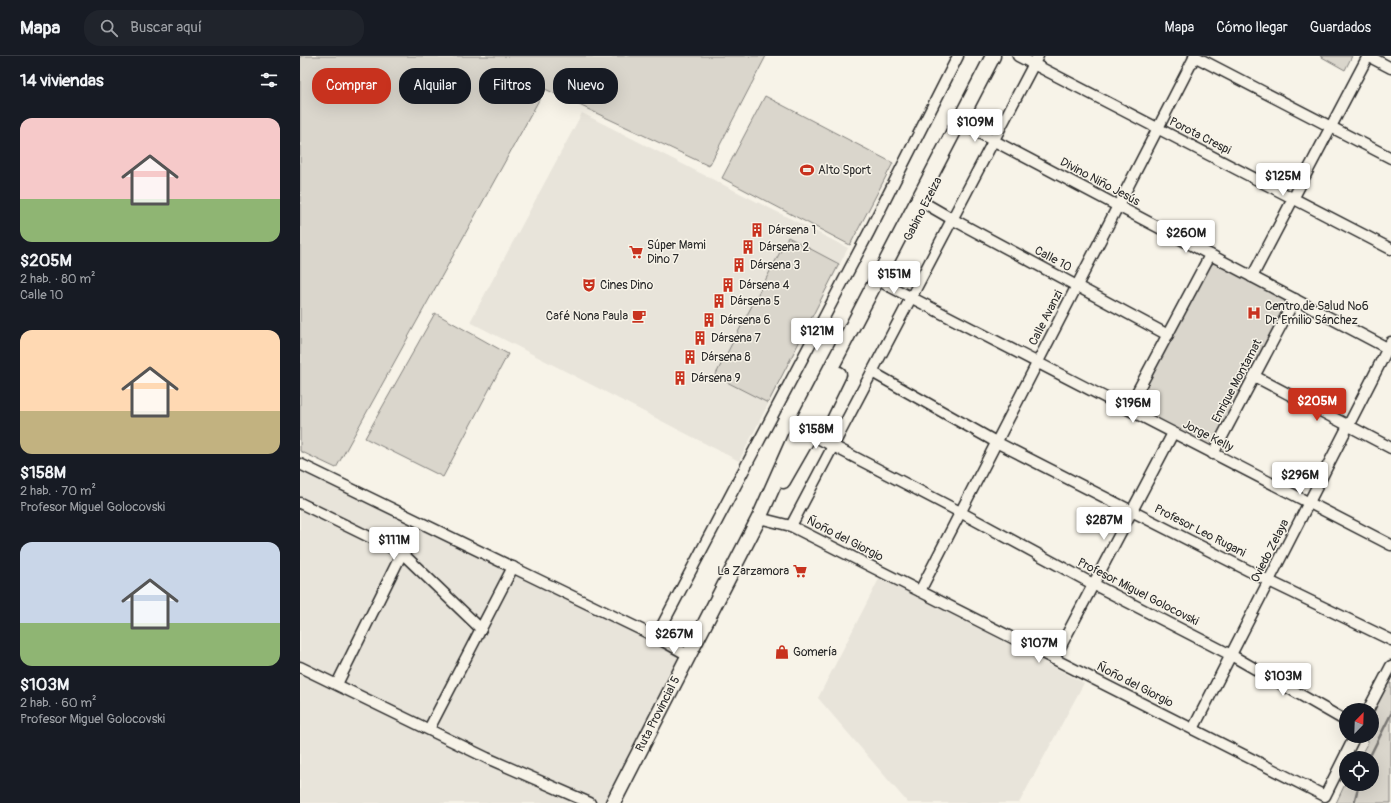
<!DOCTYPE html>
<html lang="es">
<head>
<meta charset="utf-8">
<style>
  body { margin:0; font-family:Pangolin,sans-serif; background:#20242c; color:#f1f3f6; height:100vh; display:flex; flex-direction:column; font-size:15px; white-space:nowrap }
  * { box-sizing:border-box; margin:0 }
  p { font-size:13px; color:#9ea1a6 }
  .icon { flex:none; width:22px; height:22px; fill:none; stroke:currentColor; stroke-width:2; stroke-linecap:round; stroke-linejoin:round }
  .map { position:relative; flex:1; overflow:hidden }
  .panel { display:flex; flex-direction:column; background:#171b24; width:300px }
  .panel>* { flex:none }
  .banner { position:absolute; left:12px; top:12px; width:380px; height:36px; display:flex; gap:8px }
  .needle { width:26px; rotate:23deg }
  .tools { position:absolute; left:1039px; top:647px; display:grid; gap:8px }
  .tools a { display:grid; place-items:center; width:40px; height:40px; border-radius:50%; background:#171b24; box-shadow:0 4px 16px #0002; font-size:20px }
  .price { position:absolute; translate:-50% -34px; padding:0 9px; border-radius:4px; background:#fff; color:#222; font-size:13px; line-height:26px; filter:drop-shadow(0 1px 2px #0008) }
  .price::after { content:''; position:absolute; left:50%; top:24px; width:12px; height:9px; margin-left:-6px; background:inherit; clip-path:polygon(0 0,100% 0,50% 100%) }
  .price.selected { background:#c8321e; color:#fff }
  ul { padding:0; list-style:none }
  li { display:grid; align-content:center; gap:8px; height:212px; padding:0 20px }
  li span { display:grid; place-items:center; height:124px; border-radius:12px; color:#555 }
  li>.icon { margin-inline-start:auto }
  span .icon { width:72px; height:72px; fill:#fffc; stroke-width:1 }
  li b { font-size:17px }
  h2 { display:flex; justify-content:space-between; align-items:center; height:48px; padding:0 20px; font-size:17px }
  .chip { padding:0 14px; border-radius:16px; background:#171b24; box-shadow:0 4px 16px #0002; font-size:14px; line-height:36px }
  .chip.selected { background:#c8321e; color:#fff }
  header { display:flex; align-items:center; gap:24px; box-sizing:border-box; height:56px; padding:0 20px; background:#171b24; border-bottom:1px solid #363941 }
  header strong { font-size:19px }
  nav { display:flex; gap:22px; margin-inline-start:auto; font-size:14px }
  .search { width:280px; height:36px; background:#20242c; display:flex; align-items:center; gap:10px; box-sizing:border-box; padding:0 14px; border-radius:16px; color:#9ea1a6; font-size:15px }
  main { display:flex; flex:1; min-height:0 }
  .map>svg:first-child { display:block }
  .built { fill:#e8e4da }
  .green { fill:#dad6cc; stroke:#82807c }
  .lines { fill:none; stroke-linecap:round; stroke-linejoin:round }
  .stream { stroke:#7a7874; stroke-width:2.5 }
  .minor-casing { stroke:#2b2b2b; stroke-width:13 }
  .secondary-casing { stroke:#2b2b2b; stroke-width:17 }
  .minor { stroke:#f7f3e8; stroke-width:10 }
  .secondary { stroke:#f7f3e8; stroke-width:14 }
  .labels { text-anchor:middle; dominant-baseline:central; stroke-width:3; stroke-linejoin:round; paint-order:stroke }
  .street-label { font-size:12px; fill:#2b2b2b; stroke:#f7f3e8 }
  .poi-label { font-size:12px; fill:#2b2b2b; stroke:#f7f3e8; text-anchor:start }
</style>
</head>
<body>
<header>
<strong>Mapa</strong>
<div class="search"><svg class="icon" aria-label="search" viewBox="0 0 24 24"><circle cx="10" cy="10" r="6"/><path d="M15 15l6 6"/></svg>Buscar aquí</div>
<nav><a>Mapa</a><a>Cómo llegar</a><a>Guardados</a></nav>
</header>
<main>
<section class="panel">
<h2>14 viviendas<svg class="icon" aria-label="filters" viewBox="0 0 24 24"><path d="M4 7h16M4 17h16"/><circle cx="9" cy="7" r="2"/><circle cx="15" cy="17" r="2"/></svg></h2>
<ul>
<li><span style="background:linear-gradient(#f6c9c9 65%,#8fb573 0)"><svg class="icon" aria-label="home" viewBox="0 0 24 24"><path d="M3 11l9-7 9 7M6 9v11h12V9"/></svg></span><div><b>$205M</b><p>2 hab. · 80 m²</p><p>Calle 10</p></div></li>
<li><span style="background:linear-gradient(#ffd9b3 65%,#c2b280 0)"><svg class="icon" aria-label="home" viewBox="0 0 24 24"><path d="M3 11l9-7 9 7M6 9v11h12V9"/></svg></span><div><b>$158M</b><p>2 hab. · 70 m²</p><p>Profesor Miguel Golocovski</p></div></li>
<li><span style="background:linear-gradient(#c9d6e8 65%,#8fb573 0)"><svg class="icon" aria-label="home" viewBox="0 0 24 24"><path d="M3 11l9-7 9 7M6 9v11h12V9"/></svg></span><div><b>$103M</b><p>2 hab. · 60 m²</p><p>Profesor Miguel Golocovski</p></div></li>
</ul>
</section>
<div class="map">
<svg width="1091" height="747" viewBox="0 0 1091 747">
  <rect width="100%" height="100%" fill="#f7f3e8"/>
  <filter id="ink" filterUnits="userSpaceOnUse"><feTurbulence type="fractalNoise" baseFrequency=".025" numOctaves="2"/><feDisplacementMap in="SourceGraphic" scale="8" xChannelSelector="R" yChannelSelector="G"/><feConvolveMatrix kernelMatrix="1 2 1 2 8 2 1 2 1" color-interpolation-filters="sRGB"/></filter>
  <g filter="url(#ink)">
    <g class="built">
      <path d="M282,57l266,135 -109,213 -269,-139z"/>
      <path d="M0,410l388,189 -76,148h-312z"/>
      <path d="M580,521l204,106 -65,120h-111l-90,-105z"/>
    </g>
    <g class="green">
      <path d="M0,0h466l-57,110 -164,-77 -209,379 -36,-17z"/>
      <path d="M1020,0h32l-7,14z"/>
      <path d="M465,40l128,67 -43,82 -128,-67z"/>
      <path d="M488,181l51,27 -71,139 -53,-27z"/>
      <path d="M916,206l68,37 2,6 -73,139 -3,2 -69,-33 -3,-5v-5l70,-136z"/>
      <path d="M135,257l73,41 -65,123 -78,-39z"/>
      <path d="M1091,627v120h-55l10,-21v2h26v-26h-13l9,-16 -1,-6h5v-17l11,-32z"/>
    </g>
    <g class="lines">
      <g class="stream">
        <path d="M1069,702l22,-44"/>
        <path d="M1054,747l5,-19"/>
      </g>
      <defs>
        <g id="minor">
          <path d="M718,0l373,193"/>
          <path d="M894,0l197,102"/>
          <path d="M1068,0l23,12"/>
          <path d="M666,70l425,224"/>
          <path d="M626,148l26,15 216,116"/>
          <path d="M952,221l116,-221"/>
          <path d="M585,228l506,261"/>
          <path d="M572,316l124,70 273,139 122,59"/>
          <path d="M954,320l137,72"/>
          <path d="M828,353l82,-154"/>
          <path d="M510,378l150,78 133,72 138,71 115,66"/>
          <path d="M913,398l82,-155"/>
          <path d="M0,408l352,171 36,20"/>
          <path d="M0,447l102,50 79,76"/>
          <path d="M459,462l32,8 534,270 30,-60"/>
          <path d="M491,470l247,-470"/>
          <path d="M620,535l275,-535"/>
          <path d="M356,581l213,-405 89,-176"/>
          <path d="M754,603l119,-226"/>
          <path d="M0,611l187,91 103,45"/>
          <path d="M37,628l65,-131"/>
          <path d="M1068,654l23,-44"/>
          <path d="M129,673l84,-162"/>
          <path d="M893,673l198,-387"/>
        </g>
        <g id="secondary">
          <path d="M483,425l27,-47 29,-60"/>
          <path d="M313,747l146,-285 35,-79 199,-383"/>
        </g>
      </defs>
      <use href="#minor" class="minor-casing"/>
      <use href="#secondary" class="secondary-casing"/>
      <use href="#minor" class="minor"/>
      <use href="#secondary" class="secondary"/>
    </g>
  </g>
  <defs>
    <symbol id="stadium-bare" viewBox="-9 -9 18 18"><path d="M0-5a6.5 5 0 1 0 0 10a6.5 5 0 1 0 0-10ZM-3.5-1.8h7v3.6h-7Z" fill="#c8321e" stroke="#f7f3e8" stroke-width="2.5" paint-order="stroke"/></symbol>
    <symbol id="building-bare" viewBox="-9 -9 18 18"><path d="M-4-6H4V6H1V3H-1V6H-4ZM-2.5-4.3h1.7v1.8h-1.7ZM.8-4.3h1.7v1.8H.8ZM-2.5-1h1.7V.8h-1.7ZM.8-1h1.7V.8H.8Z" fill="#c8321e" stroke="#f7f3e8" stroke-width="2.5" paint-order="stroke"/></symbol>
    <symbol id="supermarket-bare" viewBox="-9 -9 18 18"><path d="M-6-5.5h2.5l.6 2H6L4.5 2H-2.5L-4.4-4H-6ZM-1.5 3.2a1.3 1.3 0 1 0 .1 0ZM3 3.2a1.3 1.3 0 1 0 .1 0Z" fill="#c8321e" stroke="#f7f3e8" stroke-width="2.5" paint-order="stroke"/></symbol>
    <symbol id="theatre-bare" viewBox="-9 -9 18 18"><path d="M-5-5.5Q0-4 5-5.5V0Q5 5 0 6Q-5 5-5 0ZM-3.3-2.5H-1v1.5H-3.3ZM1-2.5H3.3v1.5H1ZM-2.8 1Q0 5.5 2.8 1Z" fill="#c8321e" stroke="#f7f3e8" stroke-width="2.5" paint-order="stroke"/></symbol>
    <symbol id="hospital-bare" viewBox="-9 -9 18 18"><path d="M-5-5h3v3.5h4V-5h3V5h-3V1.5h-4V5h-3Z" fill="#c8321e" stroke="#f7f3e8" stroke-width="2.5" paint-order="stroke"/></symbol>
    <symbol id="cafe-bare" viewBox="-9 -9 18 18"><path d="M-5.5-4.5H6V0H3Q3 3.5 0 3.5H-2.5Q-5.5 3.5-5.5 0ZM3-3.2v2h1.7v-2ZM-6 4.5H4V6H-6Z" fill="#c8321e" stroke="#f7f3e8" stroke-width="2.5" paint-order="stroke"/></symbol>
    <symbol id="shop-bare" viewBox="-9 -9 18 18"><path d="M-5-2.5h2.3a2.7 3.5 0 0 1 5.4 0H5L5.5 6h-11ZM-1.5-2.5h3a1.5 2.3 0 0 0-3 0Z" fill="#c8321e" stroke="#f7f3e8" stroke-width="2.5" paint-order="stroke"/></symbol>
  </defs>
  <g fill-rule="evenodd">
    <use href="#stadium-bare" x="497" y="104" width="20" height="20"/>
    <use href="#building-bare" x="447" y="164" width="20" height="20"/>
    <use href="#building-bare" x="438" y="181" width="20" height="20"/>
    <use href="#supermarket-bare" x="326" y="186" width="20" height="20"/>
    <use href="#building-bare" x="429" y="199" width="20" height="20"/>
    <use href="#theatre-bare" x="279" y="219" width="20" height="20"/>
    <use href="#building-bare" x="418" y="219" width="20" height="20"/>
    <use href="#building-bare" x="409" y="235" width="20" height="20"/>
    <use href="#hospital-bare" x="944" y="247" width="20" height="20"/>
    <use href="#cafe-bare" x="329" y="250" width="20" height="20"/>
    <use href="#building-bare" x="399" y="254" width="20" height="20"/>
    <use href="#building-bare" x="390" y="272" width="20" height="20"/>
    <use href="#building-bare" x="380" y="291" width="20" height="20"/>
    <use href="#building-bare" x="370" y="312" width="20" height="20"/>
    <use href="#supermarket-bare" x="490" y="505" width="20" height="20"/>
    <use href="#shop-bare" x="472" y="586" width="20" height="20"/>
  </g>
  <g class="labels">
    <g class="street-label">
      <text transform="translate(900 80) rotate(27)">Porota Crespi</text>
      <text transform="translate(800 126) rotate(28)">Divino Niño Jesús</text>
      <text transform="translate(623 153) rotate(-63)">Gabino Ezeiza</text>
      <text transform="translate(753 203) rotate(28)">Calle 10</text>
      <text transform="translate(746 262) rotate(-63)">Calle Avanzi</text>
      <text transform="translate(937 325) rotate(-62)">Enrique Montamat</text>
      <text transform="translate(908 380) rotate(27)">Jorge Kelly</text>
      <text transform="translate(900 475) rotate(27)">Profesor Leo Rugani</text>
      <text transform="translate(545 483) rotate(27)">Ñoño del Giorgio</text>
      <text transform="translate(970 495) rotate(-63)">Oviedo Zelaya</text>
      <text transform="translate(838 536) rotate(27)">Profesor Miguel Golocovski</text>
      <text transform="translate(835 629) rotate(27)">Ñoño del Giorgio</text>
      <text transform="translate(358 658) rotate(-63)">Ruta Provincial 5</text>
    </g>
    <g class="poi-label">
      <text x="518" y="114">Alto Sport</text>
      <text x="468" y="174">Dársena 1</text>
      <text x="347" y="189">Súper Mami<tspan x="347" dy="14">Dino 7</tspan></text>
      <text x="459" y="191">Dársena 2</text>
      <text x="450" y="209">Dársena 3</text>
      <text x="300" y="229">Cines Dino</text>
      <text x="439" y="229">Dársena 4</text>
      <text x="430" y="245">Dársena 5</text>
      <text x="965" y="250">Centro de Salud Nº6<tspan x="965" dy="14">Dr. Emilio Sánchez</tspan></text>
      <text x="328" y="260" text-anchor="end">Café Nona Paula</text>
      <text x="420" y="264">Dársena 6</text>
      <text x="411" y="282">Dársena 7</text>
      <text x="401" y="301">Dársena 8</text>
      <text x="391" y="322">Dársena 9</text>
      <text x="489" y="515" text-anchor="end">La Zarzamora</text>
      <text x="493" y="596">Gomería</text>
    </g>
  </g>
</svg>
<div class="tools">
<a><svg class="needle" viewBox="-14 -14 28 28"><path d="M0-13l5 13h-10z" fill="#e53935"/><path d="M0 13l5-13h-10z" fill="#9ea1a6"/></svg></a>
<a><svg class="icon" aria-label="locate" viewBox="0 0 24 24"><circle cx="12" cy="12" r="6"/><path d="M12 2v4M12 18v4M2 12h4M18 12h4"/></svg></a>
</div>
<b class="price" style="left:675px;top:87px">$109M</b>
<b class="price" style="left:983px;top:141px">$125M</b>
<b class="price" style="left:886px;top:198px">$260M</b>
<b class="price" style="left:594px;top:239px">$151M</b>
<b class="price" style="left:517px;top:296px">$121M</b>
<b class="price selected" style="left:1017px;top:366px">$205M</b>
<b class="price" style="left:833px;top:368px">$196M</b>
<b class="price" style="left:516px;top:394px">$158M</b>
<b class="price" style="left:1000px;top:440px">$296M</b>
<b class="price" style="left:804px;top:485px">$287M</b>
<b class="price" style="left:94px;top:505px">$111M</b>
<b class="price" style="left:374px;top:599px">$267M</b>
<b class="price" style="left:739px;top:608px">$107M</b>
<b class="price" style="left:983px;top:641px">$103M</b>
<div class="banner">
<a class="chip selected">Comprar</a>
<a class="chip">Alquilar</a>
<a class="chip">Filtros</a>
<a class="chip">Nuevo</a>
</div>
</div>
</main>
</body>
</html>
